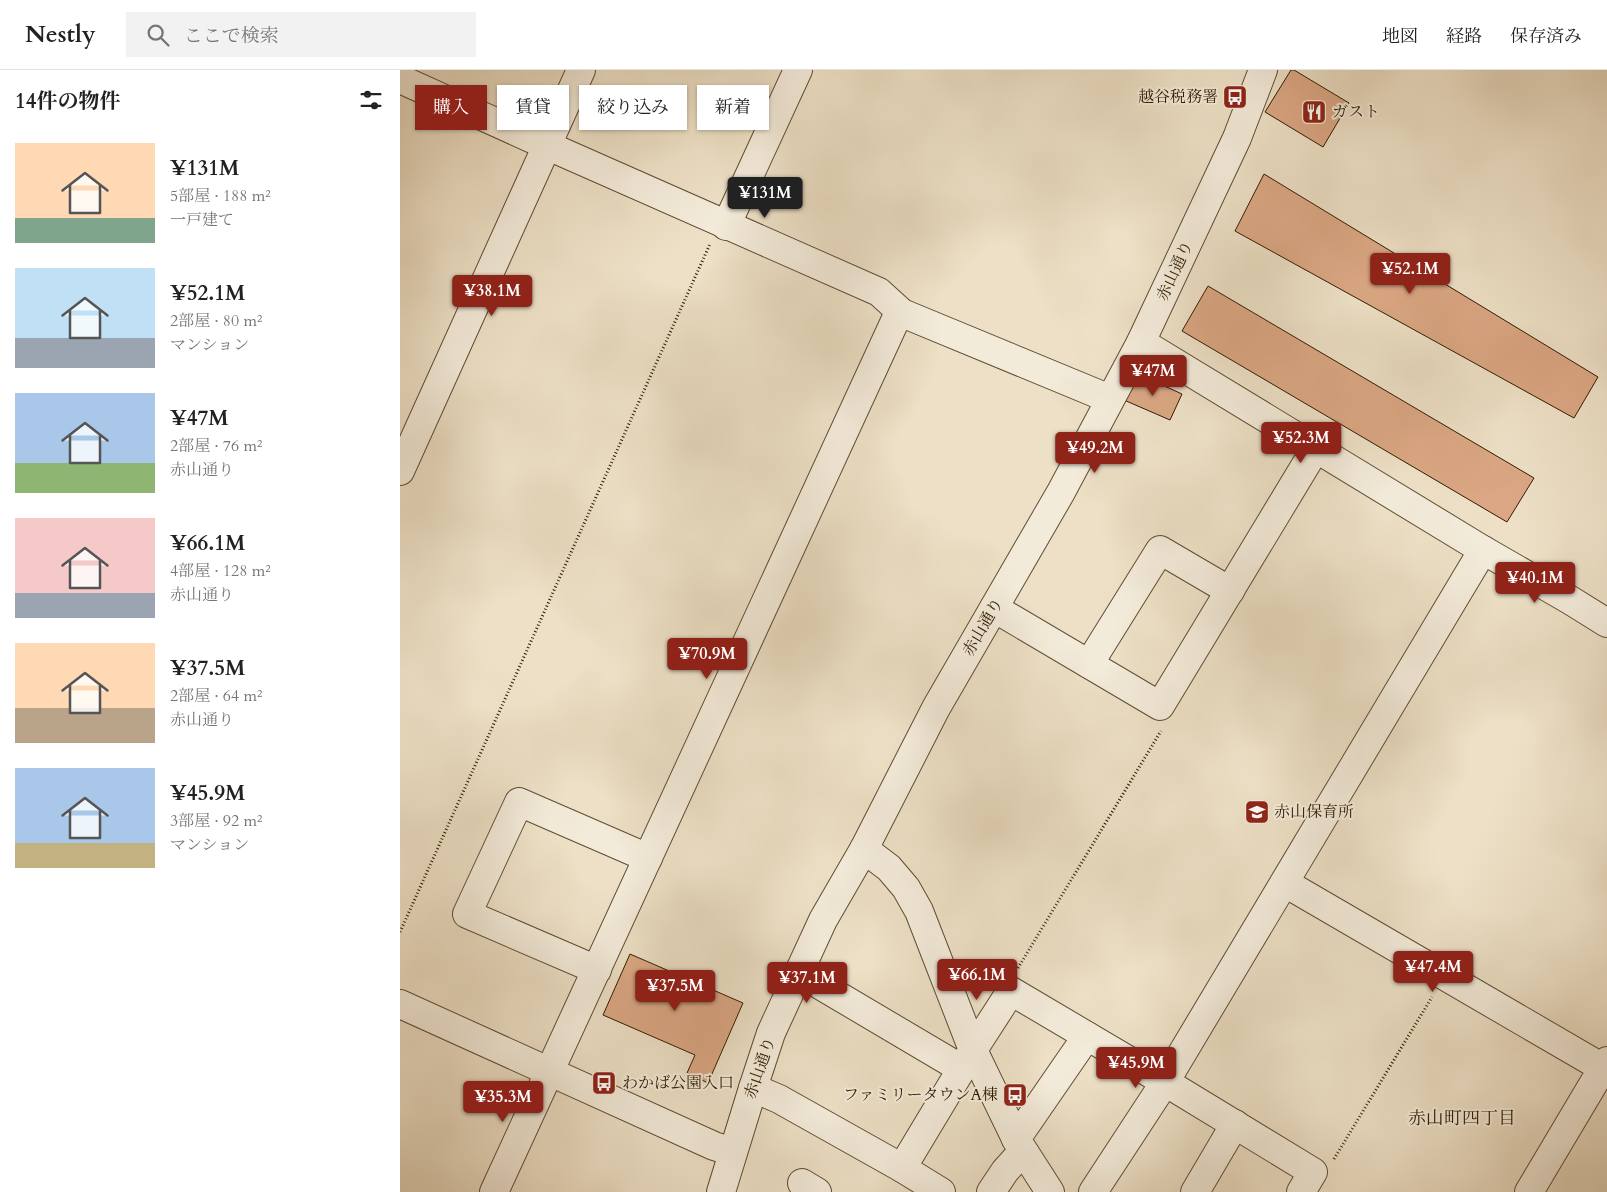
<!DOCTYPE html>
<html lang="ja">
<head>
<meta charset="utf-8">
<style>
  body { margin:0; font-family:Cardo,"Noto Serif JP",serif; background:#f2f2f2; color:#222; height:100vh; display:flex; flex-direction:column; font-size:19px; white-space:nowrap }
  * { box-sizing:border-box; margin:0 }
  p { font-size:16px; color:#767676 }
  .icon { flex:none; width:28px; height:28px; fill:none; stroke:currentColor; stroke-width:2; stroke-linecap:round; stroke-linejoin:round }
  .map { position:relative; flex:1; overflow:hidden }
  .drawer { display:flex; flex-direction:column; background:#fff; width:400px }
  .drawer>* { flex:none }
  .guide { position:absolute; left:15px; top:15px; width:475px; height:45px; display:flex; gap:10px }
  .price { position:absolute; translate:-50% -42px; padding:0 11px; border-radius:5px; background:#8f2418; color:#fff; font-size:16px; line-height:32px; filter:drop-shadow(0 1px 2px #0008) }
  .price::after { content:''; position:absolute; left:50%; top:30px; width:15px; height:11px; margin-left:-8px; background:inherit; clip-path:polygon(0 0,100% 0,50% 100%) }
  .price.selected { background:#222; color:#fff }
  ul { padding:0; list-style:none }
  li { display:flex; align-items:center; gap:15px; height:125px; padding:0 15px }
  li span { display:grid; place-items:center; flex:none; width:140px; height:100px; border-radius:0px; color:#555 }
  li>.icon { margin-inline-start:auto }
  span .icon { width:60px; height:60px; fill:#fffc; stroke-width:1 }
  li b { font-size:21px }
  h2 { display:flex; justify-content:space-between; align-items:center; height:60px; padding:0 15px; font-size:21px }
  .tag { padding:0 18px; border-radius:0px; background:#fff; box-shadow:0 1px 4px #0004; font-size:18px; line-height:45px }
  .tag.selected { background:#8f2418; color:#fff }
  header { display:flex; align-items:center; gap:30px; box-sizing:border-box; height:70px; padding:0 25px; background:#fff; border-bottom:1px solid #e0e0e0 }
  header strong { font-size:24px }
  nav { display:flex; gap:28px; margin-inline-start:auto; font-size:18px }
  .search { width:350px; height:45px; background:#f2f2f2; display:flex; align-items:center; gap:12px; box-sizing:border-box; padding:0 18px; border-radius:0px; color:#767676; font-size:19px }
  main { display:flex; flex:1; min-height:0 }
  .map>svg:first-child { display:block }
  .building { fill:#dba784; stroke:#311b00 }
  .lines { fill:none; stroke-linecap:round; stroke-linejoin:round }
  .minor-casing { stroke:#604c32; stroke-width:30 }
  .path { stroke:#311b00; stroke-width:3; stroke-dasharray:1 2.5; stroke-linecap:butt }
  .minor { stroke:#f3ebda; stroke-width:28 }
  .labels { text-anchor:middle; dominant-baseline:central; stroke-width:4; stroke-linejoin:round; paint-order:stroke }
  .poi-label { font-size:16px; fill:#311b00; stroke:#f3ebda; text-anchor:start }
  .street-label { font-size:16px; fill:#311b00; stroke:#f3ebda }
  .neighbourhood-label { font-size:18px; fill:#311b00; stroke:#f3ebda }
</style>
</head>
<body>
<header>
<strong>Nestly</strong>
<div class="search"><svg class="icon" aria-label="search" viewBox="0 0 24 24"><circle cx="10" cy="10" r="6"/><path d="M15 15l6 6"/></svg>ここで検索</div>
<nav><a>地図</a><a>経路</a><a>保存済み</a></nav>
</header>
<main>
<section class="drawer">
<h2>14件の物件<svg class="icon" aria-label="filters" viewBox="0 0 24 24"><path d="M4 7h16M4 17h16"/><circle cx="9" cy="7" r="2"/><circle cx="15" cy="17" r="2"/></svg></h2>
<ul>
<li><span style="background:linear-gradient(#ffd9b3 75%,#7fa58c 0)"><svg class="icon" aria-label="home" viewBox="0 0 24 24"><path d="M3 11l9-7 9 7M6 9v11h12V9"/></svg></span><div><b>¥131M</b><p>5部屋 · 188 m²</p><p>一戸建て</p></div></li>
<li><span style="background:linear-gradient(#bfe0f5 70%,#9aa5b1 0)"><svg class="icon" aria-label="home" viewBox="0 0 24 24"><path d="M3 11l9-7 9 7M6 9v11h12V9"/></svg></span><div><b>¥52.1M</b><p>2部屋 · 80 m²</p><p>マンション</p></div></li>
<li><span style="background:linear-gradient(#a9c7e8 70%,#8fb573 0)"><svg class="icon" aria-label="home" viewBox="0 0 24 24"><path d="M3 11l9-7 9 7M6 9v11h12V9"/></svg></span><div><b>¥47M</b><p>2部屋 · 76 m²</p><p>赤山通り</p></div></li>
<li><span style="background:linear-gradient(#f6c9c9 75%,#9aa5b1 0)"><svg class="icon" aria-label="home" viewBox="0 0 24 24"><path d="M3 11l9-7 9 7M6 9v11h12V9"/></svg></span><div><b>¥66.1M</b><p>4部屋 · 128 m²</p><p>赤山通り</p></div></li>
<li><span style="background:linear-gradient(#ffd9b3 65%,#b9a48a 0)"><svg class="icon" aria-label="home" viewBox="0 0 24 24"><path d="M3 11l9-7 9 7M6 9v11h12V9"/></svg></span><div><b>¥37.5M</b><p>2部屋 · 64 m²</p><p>赤山通り</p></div></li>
<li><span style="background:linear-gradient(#a9c7e8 75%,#c2b280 0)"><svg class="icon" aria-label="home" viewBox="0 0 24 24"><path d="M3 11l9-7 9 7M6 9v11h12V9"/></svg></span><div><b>¥45.9M</b><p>3部屋 · 92 m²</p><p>マンション</p></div></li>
</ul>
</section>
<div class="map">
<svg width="1207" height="1122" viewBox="0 0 1207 1122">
  <rect width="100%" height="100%" fill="#ede0c6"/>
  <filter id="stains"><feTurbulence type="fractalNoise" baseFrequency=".004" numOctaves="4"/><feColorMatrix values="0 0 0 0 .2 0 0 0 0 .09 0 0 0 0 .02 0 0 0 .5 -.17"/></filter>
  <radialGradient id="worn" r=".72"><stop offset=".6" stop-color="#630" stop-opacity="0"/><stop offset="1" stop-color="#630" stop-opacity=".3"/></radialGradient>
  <g class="building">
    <path d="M891,0h3l55,33 -26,44 -58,-35z"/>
    <path d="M864,104l334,203 -24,41 -339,-187z"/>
    <path d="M808,216l326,192 -27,44 -325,-191z"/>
    <path d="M736,303l46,21 -12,26 -46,-20z"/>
    <path d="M230,884l113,49 -35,80 -21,-10 8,-18 -92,-40z"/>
  </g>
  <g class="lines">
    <defs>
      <g id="minor">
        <path d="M0,9l146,66 333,147 23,21 208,86"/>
        <path d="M326,156l72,-156"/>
        <path d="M741,272l342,208 87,50 37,23"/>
        <path d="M0,401l181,-401"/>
        <path d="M594,538l166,98 156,-258"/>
        <path d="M689,594l71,-114 70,41"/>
        <path d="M464,779l25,19 17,20 13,23 54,139 43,89 34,53"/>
        <path d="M885,813l318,185"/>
        <path d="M197,900l-130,-56 52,-112 129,56"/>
        <path d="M398,902l164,97"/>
        <path d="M0,934l314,142 19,6"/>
        <path d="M353,1018l26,11 123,69 39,24"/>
        <path d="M616,1069l71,-103"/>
        <path d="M502,1098l71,-118 38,-59 154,91 148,90 -12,20"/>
        <path d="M402,1113l15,9"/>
        <path d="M94,1122l401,-871 7,-8"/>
        <path d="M321,1122l32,-104 18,-55 52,-113 41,-71 72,-141 125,-216 80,-150 96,-204 26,-68"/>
        <path d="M591,1122l14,-21 18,-20"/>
        <path d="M693,1122l72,-110 318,-532"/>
        <path d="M795,1122l40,-68"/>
        <path d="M1129,1122l78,-131"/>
      </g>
    </defs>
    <use href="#minor" class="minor-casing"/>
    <g class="path">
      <path d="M0,862l310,-688"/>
      <path d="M618,898l143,-237"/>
      <path d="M934,1089l98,-162"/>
    </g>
    <use href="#minor" class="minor"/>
  </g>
  <defs>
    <symbol id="bus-square" viewBox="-11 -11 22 22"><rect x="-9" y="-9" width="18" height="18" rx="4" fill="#8f2418" stroke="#f3ebda"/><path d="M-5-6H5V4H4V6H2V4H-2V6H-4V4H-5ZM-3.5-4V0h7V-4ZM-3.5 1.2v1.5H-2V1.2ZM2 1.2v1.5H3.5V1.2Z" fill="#fff"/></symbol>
    <symbol id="restaurant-square" viewBox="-11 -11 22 22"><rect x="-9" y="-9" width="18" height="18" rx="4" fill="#8f2418" stroke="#f3ebda"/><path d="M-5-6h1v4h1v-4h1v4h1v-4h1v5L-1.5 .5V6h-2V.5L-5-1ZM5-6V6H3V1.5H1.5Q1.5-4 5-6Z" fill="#fff"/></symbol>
    <symbol id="school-square" viewBox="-11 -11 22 22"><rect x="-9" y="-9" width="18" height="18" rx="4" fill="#8f2418" stroke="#f3ebda"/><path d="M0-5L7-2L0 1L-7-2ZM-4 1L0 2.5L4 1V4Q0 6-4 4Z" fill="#fff"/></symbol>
  </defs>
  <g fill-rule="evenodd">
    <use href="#bus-square" x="821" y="13" width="28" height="28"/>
    <use href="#restaurant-square" x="900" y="28" width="28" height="28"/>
    <use href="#school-square" x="843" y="728" width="28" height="28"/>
    <use href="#bus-square" x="190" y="999" width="28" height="28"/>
    <use href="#bus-square" x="601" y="1011" width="28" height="28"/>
  </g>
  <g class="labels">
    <g class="poi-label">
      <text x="818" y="27" text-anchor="end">越谷税務署</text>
      <text x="932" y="42">ガスト</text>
      <text x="874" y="742">赤山保育所</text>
      <text x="222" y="1013">わかば公園入口</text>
      <text x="598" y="1025" text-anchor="end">ファミリータウンA棟</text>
    </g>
    <g class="street-label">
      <text transform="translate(775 201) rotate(-65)">赤山通り</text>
      <text transform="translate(583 557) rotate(-60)">赤山通り</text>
      <text transform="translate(360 998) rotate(-71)">赤山通り</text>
    </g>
    <g class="neighbourhood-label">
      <text x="1062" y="1048">赤山町四丁目</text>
    </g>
  </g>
  <rect width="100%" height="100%" filter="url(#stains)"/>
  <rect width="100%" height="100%" fill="url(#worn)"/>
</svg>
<b class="price selected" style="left:365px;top:149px">¥131M</b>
<b class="price" style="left:1010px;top:225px">¥52.1M</b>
<b class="price" style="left:92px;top:247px">¥38.1M</b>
<b class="price" style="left:753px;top:327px">¥47M</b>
<b class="price" style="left:901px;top:394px">¥52.3M</b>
<b class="price" style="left:695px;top:404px">¥49.2M</b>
<b class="price" style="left:1135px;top:534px">¥40.1M</b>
<b class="price" style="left:307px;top:610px">¥70.9M</b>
<b class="price" style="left:1033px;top:923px">¥47.4M</b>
<b class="price" style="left:577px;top:931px">¥66.1M</b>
<b class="price" style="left:407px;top:934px">¥37.1M</b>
<b class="price" style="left:275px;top:942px">¥37.5M</b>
<b class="price" style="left:736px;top:1019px">¥45.9M</b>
<b class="price" style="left:103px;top:1053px">¥35.3M</b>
<div class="guide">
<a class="tag selected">購入</a>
<a class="tag">賃貸</a>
<a class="tag">絞り込み</a>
<a class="tag">新着</a>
</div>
</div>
</main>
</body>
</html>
